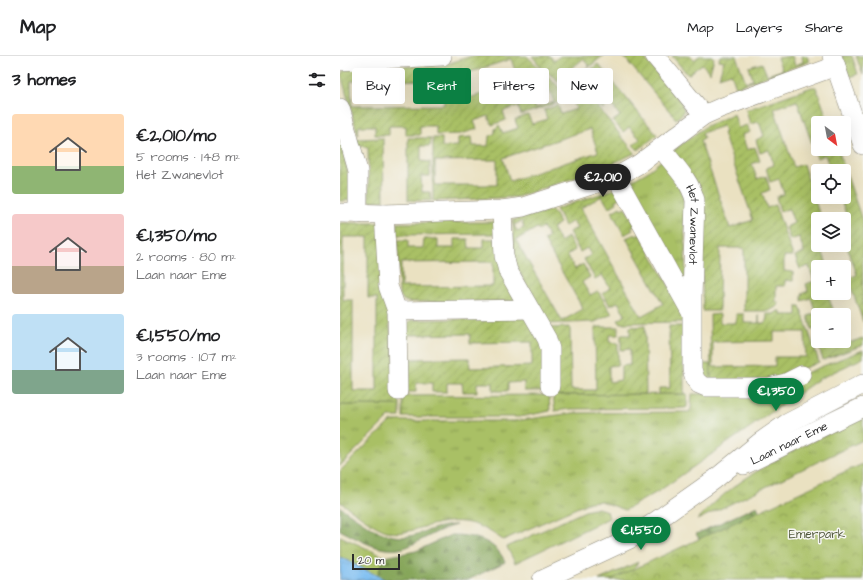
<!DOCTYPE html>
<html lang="en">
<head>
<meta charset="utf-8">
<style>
  body { margin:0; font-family:"Architects Daughter",sans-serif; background:#f6f6f6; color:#202124; height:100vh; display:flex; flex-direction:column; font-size:15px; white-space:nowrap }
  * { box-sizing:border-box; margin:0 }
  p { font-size:13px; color:#757577 }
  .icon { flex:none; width:22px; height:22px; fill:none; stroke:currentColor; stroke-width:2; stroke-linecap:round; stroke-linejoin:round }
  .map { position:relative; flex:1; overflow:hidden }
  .details { display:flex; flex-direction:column; background:#fff; width:340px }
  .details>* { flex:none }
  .banner { position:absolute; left:12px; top:12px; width:380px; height:36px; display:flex; gap:8px }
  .needle { width:26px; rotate:148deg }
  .controls { position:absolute; left:471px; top:60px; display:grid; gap:8px }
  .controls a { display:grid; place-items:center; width:40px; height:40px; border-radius:4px; background:#fff; box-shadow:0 4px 16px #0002; font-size:20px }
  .scale { position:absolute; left:12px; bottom:10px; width:48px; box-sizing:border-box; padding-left:4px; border:2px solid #2b2b2b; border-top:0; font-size:11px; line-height:14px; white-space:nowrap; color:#2b2b2b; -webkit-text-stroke:3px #f6f6f2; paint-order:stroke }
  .price { position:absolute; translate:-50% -34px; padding:0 9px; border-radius:14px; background:#0b8043; color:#fff; font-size:13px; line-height:26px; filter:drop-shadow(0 1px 2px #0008) }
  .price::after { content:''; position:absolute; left:50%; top:24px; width:12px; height:9px; margin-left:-6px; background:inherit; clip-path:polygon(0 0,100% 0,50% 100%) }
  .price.current { background:#222; color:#fff }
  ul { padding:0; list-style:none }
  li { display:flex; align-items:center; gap:12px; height:100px; padding:0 12px }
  li span { display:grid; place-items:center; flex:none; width:112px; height:80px; border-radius:4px; color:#555 }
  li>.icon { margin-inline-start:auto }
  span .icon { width:48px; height:48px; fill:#fffc; stroke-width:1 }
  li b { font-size:17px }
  h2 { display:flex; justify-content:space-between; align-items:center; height:48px; padding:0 12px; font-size:17px }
  .tag { padding:0 14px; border-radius:4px; background:#fff; box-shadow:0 4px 16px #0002; font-size:14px; line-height:36px }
  .tag.current { background:#0b8043; color:#fff }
  header { display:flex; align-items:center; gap:24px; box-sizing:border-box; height:56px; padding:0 20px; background:#fff; border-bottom:1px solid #e0e0e0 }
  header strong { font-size:19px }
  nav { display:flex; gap:22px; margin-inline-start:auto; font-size:14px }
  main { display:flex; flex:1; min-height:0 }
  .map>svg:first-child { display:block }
  .grass { fill:url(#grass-tufts); stroke:#6a7648 }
  .forest { fill:url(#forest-firs); stroke:#586842 }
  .park { fill:url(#park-crowns); stroke:#6a7648 }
  .garden { fill:url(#garden-furrows); stroke:#6a7648; fill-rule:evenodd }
  .water { fill:url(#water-ripples); stroke:#54748e }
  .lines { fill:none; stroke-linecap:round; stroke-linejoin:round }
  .minor-casing { stroke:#8a8676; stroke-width:20 }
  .minor { stroke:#fff; stroke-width:19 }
  .labels { text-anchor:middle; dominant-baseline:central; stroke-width:3; stroke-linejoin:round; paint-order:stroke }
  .street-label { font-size:12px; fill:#2b2b2b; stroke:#f6f6f2 }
  .park-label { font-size:12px; fill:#51583c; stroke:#f6f6f2 }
</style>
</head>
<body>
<header>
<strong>Map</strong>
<nav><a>Map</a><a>Layers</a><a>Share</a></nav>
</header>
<main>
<section class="details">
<h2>3 homes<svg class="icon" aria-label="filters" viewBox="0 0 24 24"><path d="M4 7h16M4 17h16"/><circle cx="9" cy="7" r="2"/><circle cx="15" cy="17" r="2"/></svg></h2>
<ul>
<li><span style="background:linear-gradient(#ffd9b3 65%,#8fb573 0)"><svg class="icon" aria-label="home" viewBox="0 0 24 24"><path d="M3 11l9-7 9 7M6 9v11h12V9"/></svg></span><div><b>€2,010/mo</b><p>5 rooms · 148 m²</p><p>Het Zwanevlot</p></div></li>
<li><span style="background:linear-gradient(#f6c9c9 65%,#b9a48a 0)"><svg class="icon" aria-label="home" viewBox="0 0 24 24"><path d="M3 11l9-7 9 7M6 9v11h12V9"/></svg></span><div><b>€1,350/mo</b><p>2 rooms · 80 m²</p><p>Laan naar Eme</p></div></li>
<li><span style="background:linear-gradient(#bfe0f5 70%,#7fa58c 0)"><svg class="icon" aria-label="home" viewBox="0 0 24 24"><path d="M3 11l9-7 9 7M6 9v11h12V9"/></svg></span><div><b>€1,550/mo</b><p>3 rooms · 107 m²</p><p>Laan naar Eme</p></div></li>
</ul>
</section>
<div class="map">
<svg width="523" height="524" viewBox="0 0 523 524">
  <defs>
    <pattern id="grass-tufts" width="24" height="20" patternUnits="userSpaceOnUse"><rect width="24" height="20" fill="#a9c065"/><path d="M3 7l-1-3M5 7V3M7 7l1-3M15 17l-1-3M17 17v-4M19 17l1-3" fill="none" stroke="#8a9c53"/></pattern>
    <pattern id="forest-firs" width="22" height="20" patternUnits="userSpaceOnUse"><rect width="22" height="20" fill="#86a65a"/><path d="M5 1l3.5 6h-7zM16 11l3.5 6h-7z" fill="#6e874b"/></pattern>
    <pattern id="park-crowns" width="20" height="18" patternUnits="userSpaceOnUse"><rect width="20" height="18" fill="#a9c065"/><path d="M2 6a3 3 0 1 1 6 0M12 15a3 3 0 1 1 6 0" fill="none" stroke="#8a9c53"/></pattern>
    <pattern id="garden-furrows" width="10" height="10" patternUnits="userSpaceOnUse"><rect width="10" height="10" fill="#a9c065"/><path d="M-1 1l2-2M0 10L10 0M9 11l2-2" fill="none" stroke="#8a9c53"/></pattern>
    <pattern id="water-ripples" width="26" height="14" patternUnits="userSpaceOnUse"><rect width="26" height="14" fill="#7dbef2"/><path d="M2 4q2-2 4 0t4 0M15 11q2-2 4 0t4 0" fill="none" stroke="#6ca3d0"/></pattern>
  </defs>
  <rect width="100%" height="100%" fill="#f6f6f2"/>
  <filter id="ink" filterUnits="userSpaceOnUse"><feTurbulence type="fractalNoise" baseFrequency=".025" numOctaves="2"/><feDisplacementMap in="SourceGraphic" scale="8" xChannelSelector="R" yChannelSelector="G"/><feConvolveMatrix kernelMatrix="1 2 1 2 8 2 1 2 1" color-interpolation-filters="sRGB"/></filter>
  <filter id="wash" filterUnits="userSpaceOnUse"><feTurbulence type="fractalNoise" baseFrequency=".012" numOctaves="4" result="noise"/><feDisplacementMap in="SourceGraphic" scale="16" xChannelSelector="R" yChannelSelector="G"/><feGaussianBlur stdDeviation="0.9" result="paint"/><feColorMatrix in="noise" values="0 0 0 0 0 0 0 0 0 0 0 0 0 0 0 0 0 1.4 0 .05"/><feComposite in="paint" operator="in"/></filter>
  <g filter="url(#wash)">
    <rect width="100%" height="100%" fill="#eae1c1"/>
    <g class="grass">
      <path d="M502,0h10l6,18 -9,3z"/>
      <path d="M516,0h7v19z"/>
      <path d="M322,104l16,23 6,17 2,86 -60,-102 21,-12z"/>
      <path d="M157,166v12l-100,1v-12z"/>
      <path d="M523,294v8l-44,21 -160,112 -34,19 -24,-9 -11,1 -87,38c-31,-22 -47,-22 -83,-12 -10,3 -19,6 -30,4 -15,-3 -37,-22 -50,-30v-31l51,-50h123l59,-8 116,-1 2,-3 1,-15 83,-1 33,-21z"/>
      <path d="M359,308h12v18l-5,-1z"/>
      <path d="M347,338v13l-2,1 -115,1 -15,2 -2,-16z"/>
      <path d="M209,339l1,16 -31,6h-116v-21z"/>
      <path d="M0,349h60v12h-11l-49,49z"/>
      <path d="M523,361v23l-166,80c44,-49 107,-74 166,-103z"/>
      <path d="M258,452l9,3 2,7 -94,45 -8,-16 78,-36z"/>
      <path d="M0,480l45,21 -8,19 -37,-19z"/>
      <path d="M298,506c-11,18 -16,18 -39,18z"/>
    </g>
    <g class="forest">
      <path d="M417,450l8,19 -50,39 -19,-30z"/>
      <path d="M0,451c23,15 46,36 74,28 14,-4 27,-10 42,-10 -16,4 -28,12 -43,19 -25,14 -50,-2 -73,-14z"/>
      <path d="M111,479c21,0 45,5 54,27l-37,18h-82l-9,-4 8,-19 31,-6z"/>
    </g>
    <path class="park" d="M523,408v116h-253l232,-107z"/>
    <g class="garden">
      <path d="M132,0h55l35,34 3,10 -44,15 -3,-9 -15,5 3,9 -14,5 -4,-9 -14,5 3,8 -16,5 -25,1v-9h-16v9h-14v-9h-17v9h-14v-9h-16l-1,9 -17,-60 3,-5 7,-3 89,-1zM171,3l8,23 -59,19 -8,-23zM103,24l1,25 -92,1 -1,-25zM208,29l6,17 -19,6 -5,-16z"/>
      <path d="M192,0h18l4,5 6,-5h43l-29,23 12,14 -10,3 -36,-30zM243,3l6,7 -12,10 -6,-7z"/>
      <path d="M283,0h20l38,46 3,8 -2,4 -6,5z"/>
      <path d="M332,0h18l4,4 5,-4h13l2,2 -4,15 -8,-9 -14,11z"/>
      <path d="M380,0h16l10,26 7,-2 -4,-13 13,-4 5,12 15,-5 -5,-12 15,-2 3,9 8,-3 -1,-6h5l2,6 -73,25 -5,-14 -12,4 5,-16 -5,-1z"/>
      <path d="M258,8l59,71 -19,15 -5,-5 7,-6 -11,-12 -6,5 -10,-11 7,-5 -10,-13 -7,6 -9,-12 7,-5 -10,-13 -7,6 -5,-6z"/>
      <path d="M472,31h4l13,36h-11v26h20l25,74v99l-15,-44 9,-3 -13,-37v-19h-6l-1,-2 9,-3 -6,-17h4v-26h-13l-6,-16 -8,3 -20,-57 -23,7 20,59 9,-3 18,55h-3v3l-5,2 5,14v7h2l8,22h-10v26h9l8,22h-17v13l-6,2 -4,-14 8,-3 -5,-15 -9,3v-7l6,-3 -2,-7 8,-3 -5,-15 -9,3 -5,-13 9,-4 -5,-15 -9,3 -4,-13 8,-4 -5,-14 -9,2 -4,-14 8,-3 -5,-15 -9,3 -4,-14 8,-3 -5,-15 -9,3 -4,-13 8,-4 -5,-14 -9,2 -4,-14z"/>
      <path d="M249,40l46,57 -37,17 -81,27 -84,4v-63h9v9l16,-1v-8l14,-1 1,9h15l1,-9 6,-4v-4l4,-4 4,8 15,-5 -3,-8 13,-5 4,9 15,-5 -3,-9 14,-5 3,9 15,-5 -3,-9zM250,73l8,23 -88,29 -7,-23zM157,104v25h-62v-24z"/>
      <path d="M394,58l4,14 9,-3 3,7 -8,3 5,15 8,-3 5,14 -8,3 5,15 9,-3 4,14 -8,3 5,15 8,-3 18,51h-9v15l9,1v9l-8,-1v6h-9v16l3,1 -1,3 -9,5h-25v-63h-24l-1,63h-16l-2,-88 -27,-73 32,-24zM383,70l2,6 -2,1 30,87 -23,8 -30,-87 4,-2 -2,-6z"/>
      <path d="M0,81l14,63 -14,1z"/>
      <path d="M43,82l1,63h-15l-1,-54 -9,-1 -2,-7z"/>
      <path d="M68,82h23l-1,8h-9v15l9,1v14h-9l1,16h8l1,9 -23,-1z"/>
      <path d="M275,133l5,9 -4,3 1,2 -8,5 -7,-12 -21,12 60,108 22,-12 -37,-66 9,-4 1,2 4,-2 43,77 1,11 -64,1 -2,-3 7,-5 -7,-13 -8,4 -7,-13 7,-5 -8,-13 -7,4 -11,-20 7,-4 -4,-7 -7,4 -11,-20 8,-4 -4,-7 -8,5 -9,-17z"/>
      <path d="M280,151l1,2 4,-2 10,18 -4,2 2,3 -9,5 -12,-23z"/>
      <path d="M212,154l8,13 -8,5 8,14 8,-5 7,13 -8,5 8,14 8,-5 7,13 -8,5 8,13 8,-4 14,23 -17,8 -49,2 -32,-63 -1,-41zM182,165l2,7 -7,3 -3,-6zM203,171l6,10 -5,3 39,69 -21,12 -46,-81 21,-12 2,2z"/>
      <path d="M0,167h41l5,74 14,108h-60zM3,181h25v61h9v93h-24v-91h-10z"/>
      <path d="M84,183h14v9h16v-9h14l1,9h15v-9h12l19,62 -107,1 -5,-2 -4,-7 -1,-53h10v8h15zM153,206v24l-92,1v-24z"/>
      <path d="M457,250h3l19,56 -41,17 -67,3 -1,-67 10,-1v9h16v-9h8v9h15v-9v9h7l1,-9h7l4,-3h3v4h16zM434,276h31l1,25h-31v9l-62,1v-25l61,-1z"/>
      <path d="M190,262l14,25 1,48h-21v-9l-16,1v8h-15v-8h-16v9h-14l-1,-9h-15v9h-15v-9h-16v9h-12l1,-68 8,-4zM130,278v9l62,-1v24l-62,2 -1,-10 -60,1 -1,-24z"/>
      <path d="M305,270l1,68 -89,1 -2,-55 -7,-12 22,-1 1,63h25l-1,-63h23v8h-9v7l9,1v22l-9,1v16l12,-2v-14l9,-1v-16l-9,1v-15h9v-8z"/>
      <path d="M329,270h15v68h-25v-6h11z"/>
      <path d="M523,282v7l-40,15 -5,-15 8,-4h18l1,3z"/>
    </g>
    <path class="water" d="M0,501l46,23h-46z"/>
  </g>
  <g filter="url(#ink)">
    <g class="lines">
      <defs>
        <g id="minor">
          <path d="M315,0l49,59"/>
          <path d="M492,0l31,89"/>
          <path d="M0,5l102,-5"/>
          <path d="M0,52l18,63v43"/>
          <path id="s1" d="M321,92c12,16 29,32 34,52l-3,98v71l3,10 4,5 7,3h63l17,-4 16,-8"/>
          <path d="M276,121l75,135"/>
          <path d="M162,154l2,46 4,15 39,68 3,10v37"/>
          <path d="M0,157l44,1 118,-4 21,-3 93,-30 23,-13 65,-49 16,-7 116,-42"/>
          <path d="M44,158l4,72 9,25 1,80"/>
          <path d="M57,255l132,-2"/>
          <path id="s2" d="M404,409l119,-58"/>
          <path d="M202,524l90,-42 82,-58 45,-37 27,-19 77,-40"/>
        </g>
      </defs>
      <use href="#minor" class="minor-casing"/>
      <use href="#minor" class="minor"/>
    </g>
  </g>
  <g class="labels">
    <g class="street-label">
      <text stroke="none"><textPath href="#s1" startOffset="87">Het Zwanevlot</textPath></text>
      <text stroke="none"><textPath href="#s2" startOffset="50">Laan naar Eme</textPath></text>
    </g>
    <g class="park-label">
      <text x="477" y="478">Emerpark</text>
    </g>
  </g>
</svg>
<div class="controls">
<a><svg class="needle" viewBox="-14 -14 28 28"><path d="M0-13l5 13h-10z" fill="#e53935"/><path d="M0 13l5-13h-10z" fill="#757577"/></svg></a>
<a><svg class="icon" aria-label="locate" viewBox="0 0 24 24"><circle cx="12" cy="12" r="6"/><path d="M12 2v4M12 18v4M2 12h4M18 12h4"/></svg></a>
<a><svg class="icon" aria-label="layers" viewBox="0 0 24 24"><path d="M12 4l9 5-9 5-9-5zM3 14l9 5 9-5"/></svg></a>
<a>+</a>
<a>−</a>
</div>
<div class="scale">20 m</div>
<b class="price current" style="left:263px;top:142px">€2,010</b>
<b class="price" style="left:436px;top:356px">€1,350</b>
<b class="price" style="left:301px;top:495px">€1,550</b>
<div class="banner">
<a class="tag">Buy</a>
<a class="tag current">Rent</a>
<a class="tag">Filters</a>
<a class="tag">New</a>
</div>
</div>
</main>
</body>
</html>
